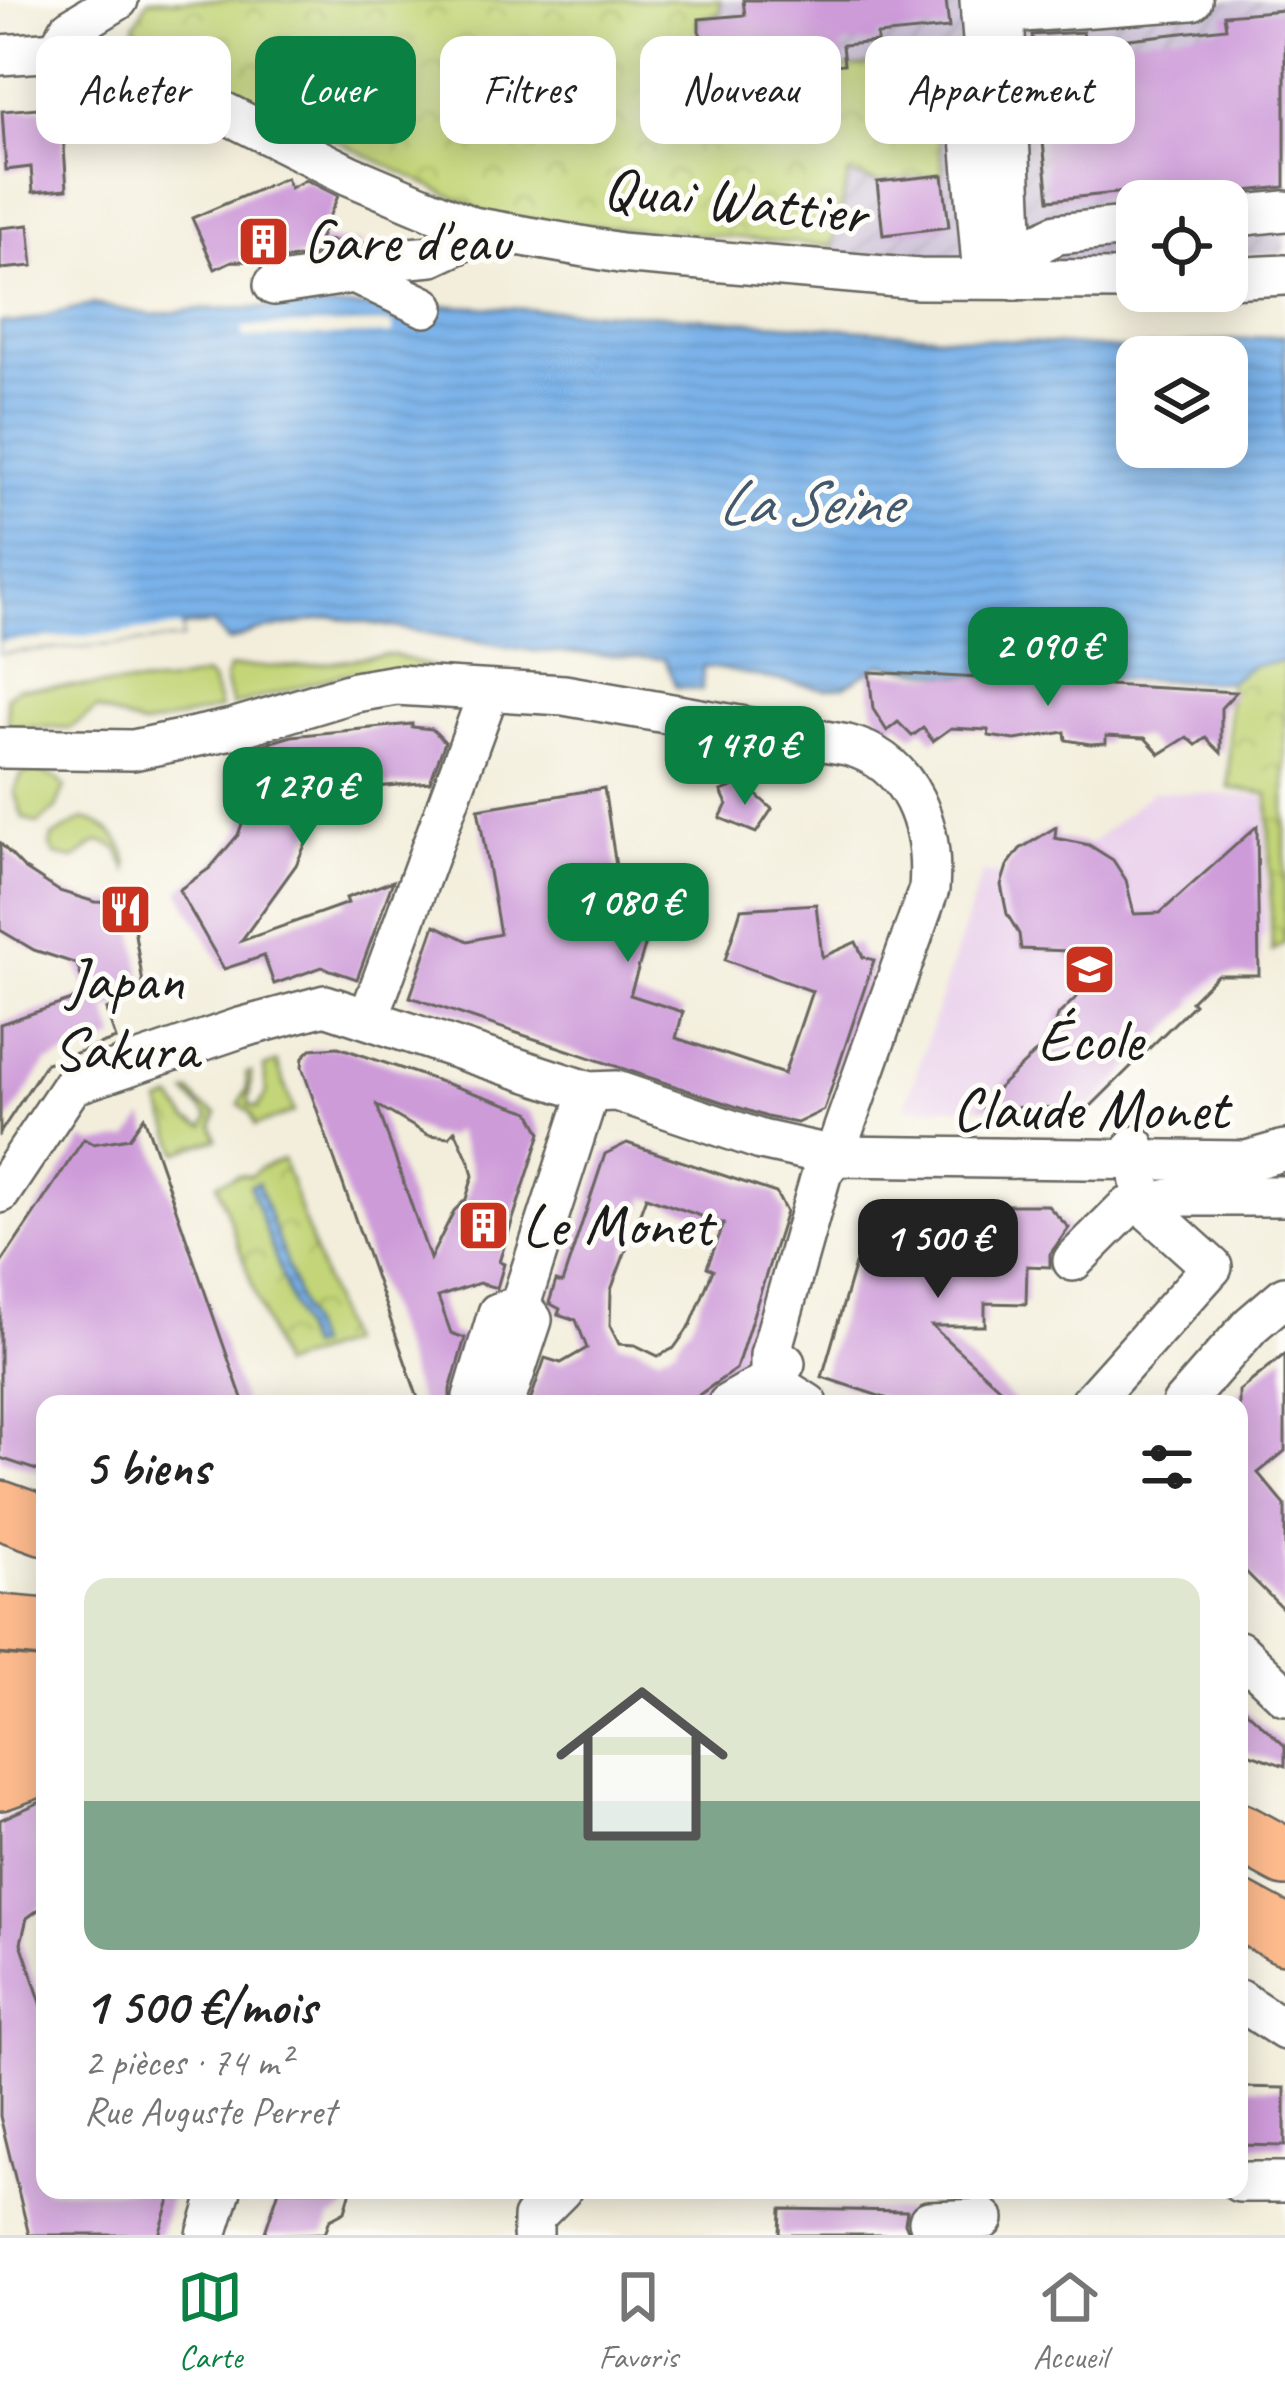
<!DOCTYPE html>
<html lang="fr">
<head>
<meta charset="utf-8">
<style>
  body { margin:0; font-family:Caveat,sans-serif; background:#f6f6f6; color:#222; height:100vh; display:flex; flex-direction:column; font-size:45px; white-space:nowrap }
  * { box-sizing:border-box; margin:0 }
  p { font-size:39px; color:#767676 }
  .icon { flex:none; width:66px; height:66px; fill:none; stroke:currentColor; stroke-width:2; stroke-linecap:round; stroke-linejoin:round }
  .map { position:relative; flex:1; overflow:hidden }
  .details { position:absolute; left:36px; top:1395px; width:1212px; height:804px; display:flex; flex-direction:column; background:#fff; border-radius:24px; box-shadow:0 6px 30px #0003 }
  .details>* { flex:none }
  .guide { position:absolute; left:36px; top:36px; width:1215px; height:108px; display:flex; gap:24px }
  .controls { position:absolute; left:1116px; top:180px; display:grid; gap:24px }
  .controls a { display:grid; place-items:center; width:132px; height:132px; border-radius:24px; background:#fff; box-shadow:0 6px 30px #0003; font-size:60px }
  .price { position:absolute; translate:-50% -102px; padding:0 27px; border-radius:24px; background:#0b8043; color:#fff; font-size:39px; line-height:78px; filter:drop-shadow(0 3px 6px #0008) }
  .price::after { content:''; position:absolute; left:50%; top:72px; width:36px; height:27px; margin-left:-18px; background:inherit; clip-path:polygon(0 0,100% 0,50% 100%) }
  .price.active { background:#222; color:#fff }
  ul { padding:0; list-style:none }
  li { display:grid; align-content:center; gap:24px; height:636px; padding:0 48px }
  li+li { border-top:3px solid #e0e0e0 }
  li span { display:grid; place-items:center; height:372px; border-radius:24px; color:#555 }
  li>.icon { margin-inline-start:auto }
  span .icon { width:216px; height:216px; fill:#fffc; stroke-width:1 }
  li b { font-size:51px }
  h2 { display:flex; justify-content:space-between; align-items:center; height:144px; padding:0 48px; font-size:51px }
  .pill { padding:0 42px; border-radius:24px; background:#fff; box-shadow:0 6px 30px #0003; font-size:42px; line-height:108px }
  .pill.active { background:#0b8043; color:#fff }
  .dock { display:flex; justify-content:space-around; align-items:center; height:168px; border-top:3px solid #e0e0e0; background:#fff; font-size:33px; color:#767676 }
  .dock a { display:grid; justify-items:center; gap:6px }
  .dock .active { color:#0b8043 }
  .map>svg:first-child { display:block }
  .built { fill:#ead1ec }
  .industrial { fill:url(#industrial-furrows) }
  .park { fill:url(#park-crowns); stroke:#70784a; stroke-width:3; fill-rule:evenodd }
  .garden { fill:#c3d578; stroke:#70784a; stroke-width:3 }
  .water { fill:url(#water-rules); stroke:#4b6782; stroke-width:3; fill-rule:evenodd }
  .pier { fill:#f3eedb }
  .building { fill:#ce9bd9; fill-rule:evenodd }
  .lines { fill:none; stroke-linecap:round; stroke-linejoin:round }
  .minor-casing { stroke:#67665f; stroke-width:44 }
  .highway-casing { stroke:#67665f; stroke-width:62 }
  .minor { stroke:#fff; stroke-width:39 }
  .highway { stroke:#fcba8d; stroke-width:57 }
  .labels { text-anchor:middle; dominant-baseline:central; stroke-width:10; stroke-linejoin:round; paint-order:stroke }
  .street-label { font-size:60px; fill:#1c1c1c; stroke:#fdfcf7 }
  .poi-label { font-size:60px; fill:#1c1c1c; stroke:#fdfcf7; text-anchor:start }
  .water-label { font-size:63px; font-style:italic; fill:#42586e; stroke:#fdfcf7 }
</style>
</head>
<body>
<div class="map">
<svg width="1285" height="2235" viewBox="0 0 1285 2235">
  <defs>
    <pattern id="industrial-furrows" width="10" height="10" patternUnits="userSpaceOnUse" patternTransform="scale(3)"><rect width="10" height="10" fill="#cabfd6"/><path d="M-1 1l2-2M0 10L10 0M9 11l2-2" fill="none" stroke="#ada4b7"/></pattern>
    <pattern id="park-crowns" width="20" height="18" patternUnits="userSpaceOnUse" patternTransform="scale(3)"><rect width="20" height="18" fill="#c3d578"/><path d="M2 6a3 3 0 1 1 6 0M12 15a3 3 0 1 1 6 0" fill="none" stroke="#a7b667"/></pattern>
    <pattern id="water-rules" width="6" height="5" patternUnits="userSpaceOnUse" patternTransform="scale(3)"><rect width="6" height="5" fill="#7ab2e9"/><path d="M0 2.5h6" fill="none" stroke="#6998c7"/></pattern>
  </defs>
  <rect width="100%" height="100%" fill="#fdfcf7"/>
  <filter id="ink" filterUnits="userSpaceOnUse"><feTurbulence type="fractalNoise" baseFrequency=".00833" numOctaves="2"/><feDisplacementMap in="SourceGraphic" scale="24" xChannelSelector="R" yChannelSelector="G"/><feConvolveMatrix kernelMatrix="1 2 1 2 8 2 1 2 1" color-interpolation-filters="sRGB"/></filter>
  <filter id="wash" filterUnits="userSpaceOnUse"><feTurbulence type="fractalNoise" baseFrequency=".004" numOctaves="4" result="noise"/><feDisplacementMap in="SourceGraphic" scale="48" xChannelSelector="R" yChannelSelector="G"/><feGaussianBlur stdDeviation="2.7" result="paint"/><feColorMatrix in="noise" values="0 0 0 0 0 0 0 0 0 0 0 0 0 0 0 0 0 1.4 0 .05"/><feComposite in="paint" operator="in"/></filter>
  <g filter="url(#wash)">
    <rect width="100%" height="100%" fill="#f3eedb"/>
    <path class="built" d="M1153,791l112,6 1,137 -147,143 1,30h-215l77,-234 21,2 17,-26 27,-17 9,-2v11l33,4z"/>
    <path class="industrial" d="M720,0h565v253l-58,2v-54h-90v59l-83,4 -219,-10 -3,-8 17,-73 -75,-100 -20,-4v20l-20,-7 -26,-23 -9,-13 -2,-28 22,-5z"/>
    <g class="park">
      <path d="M148,0h572v13l-23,6c0,36 23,59 56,69l2,-20 18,-2 2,7 156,-12 12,114 -66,7 -28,-8 -17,72 -337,-29 -330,-158 -31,-33z"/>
      <path d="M1285,661v282l-13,8 -4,-157 -39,-6v-106l23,-16z"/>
      <path d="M277,1062l17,50 -39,14 -4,-13 -12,-9 8,-15 -1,-16 5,-1 -2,33 9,3 8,-15 -2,-26z"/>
      <path d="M191,1092l10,13 16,9 -4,12 4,13 -39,13 -18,-49 13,-4 15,21 16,7 5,-9 -22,-24z"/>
      <path d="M283,1160l63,183 -66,23 -63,-183 22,-8 12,1 9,-8zM258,1184l56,161 -6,3 -58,-162z"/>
    </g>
    <g class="garden">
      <path d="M394,655l45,14 -92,4 -115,33 -7,-27 4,-11c24,-3 51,0 77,-2 30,-3 58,-10 88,-11z"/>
      <path d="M205,675l7,6 8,28 -78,18 -45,-18 -27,19 -62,-2 -1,-30 10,-8 149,-5z"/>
      <path d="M35,770l22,8 8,9 -9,21 -18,16 -15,-6 -9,-27 8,-17z"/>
      <path d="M83,819c24,4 47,26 44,51l-9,-21c-27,-17 -25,2 -45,10l-18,-4 -5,-9 2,-9z"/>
    </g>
    <g class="water">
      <path d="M92,304l60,11 51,-6 249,-3 207,9 474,35 152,-15v326l-33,5 -23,16 -280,-7 -68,-11 -38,23 -17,2 -123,-23 -1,24 -26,-3 -12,-28 -130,-8 -201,-34 -79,15 -25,10 -16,-18 -31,3v11l-182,15v-331l17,1zM1137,357h90v90h-90z"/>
      <path d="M258,1183l57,163 -8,2 -57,-162z"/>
    </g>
    <g class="pier">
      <path d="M393,323v11l-150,4v-11z"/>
      <path d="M181,627l1,11 -182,15v-11z"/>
    </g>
    <g id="blocks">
      <g class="building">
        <path d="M743,0h203l3,28 -72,7v7l-35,3 2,19 -93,9 2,17 -43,-35 -11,-24v-12l46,-4z"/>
        <path d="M1285,10v177l-60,6 -15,8h-73l-1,-10 -87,9 -17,-165 51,-3 2,12 141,-16 -2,-13z"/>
        <path d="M61,106l6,83 -34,3 -2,-25 -25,3 -4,-59z"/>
        <path d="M943,175l6,52 -66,8 -6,-53z"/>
        <path d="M286,178l4,10 16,-8 32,16 -19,44 46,3 -17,7 -79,12 -37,-1 -17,8 -23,-51z"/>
        <path d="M29,225l4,41 -33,3v-41z"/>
        <path d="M869,672l367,20 -15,16v45l-15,-15 -10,7 -9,-8 -27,17 -15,-16 -39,-2v7l-16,1 -24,-4 -1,-8 -50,8 -26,-4 -1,-6 -37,-2 -18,13 -10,-13 -11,8 -14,-14 -11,9 -14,-22z"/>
        <path d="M412,724v3l20,2 13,13 -15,40 -109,10 -11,42 -14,31 -55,76 107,-38 -2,-5 47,-17 -36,98 -35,-12 -48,17 -10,-28 -40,13 -45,-79 31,-22 28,-33 14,-39 3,-49 37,-11z"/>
        <path d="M743,783l29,26 -16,24 -36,-15 7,-14 -6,-13z"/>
        <path d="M604,788l19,124 34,-5 -27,88 53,17 -7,26 108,36 28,-83 -87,-31 16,-51 75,-5 6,53 34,-15 7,15 11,3 -50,150 -27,13 -30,-6 -357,-120 25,-72 33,16 32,-7 -22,-125z"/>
        <path d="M1257,826l2,149h-42l-26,26 3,3 -105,104 -111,-1 69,-65 12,-28 55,-53 -47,-2 1,-8 -47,-2 -2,-15 -12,-20 -6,-29 6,-19 13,-17 36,-22 -1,11 34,7 24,15 13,20 8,34 26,-1z"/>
        <path d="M0,843l24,25 35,23 36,11 35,1 15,93 -39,14 10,29 -70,24 -46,70v-109l87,-29 -10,-31 -43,-14 -34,-20z"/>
        <path d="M338,1047l192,65 11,21 -42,129 5,2 -7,24 -18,-5 -41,14 13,36 14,5 -15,52v14h-30l-118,-337 1,-10 8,-8zM377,1105l51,30 21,2 6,-7 15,34 3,12 -7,23 -12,12 -24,48z"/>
        <path d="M144,1117l100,287h-199v69l-45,-15v-193l84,-126 9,5 36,-6z"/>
        <path d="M627,1143l149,50 10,19 -50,157 -50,35h-69l-17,-7 -10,7h-61l16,-46 16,5 26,-15 -11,-28 -18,-6 2,-5 -11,-6 7,-22 6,2 43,-129zM646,1197l78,27 -17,43 6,3 -22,54 -17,24 -16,8 -23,-11 -16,-1 -9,-18 1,-36z"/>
        <path d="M903,1205h144l22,23 -19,26v13l-23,-1 -1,38 -41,-1v23h-53l85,78h-114l-81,-27 33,-113 37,1v-26h11z"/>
        <path d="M1285,1354v97l-27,22 27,32v106l-46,-46v-174z"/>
        <path d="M1239,1704l46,42v20l-46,-16z"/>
        <path d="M45,1800v105l-18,13 -6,25 24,72v175h128l-14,45h-130l-29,-119v-296z"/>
        <path d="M1239,2087l46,1v58l-46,-1z"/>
        <path d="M279,2190h72l-6,21 -15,8 -5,14 -61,2z"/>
        <path d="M781,2209l126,2 -2,12 5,12h-130z"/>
      </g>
    </g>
  </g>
  <g filter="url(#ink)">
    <use href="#blocks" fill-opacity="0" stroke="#67665f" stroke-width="3"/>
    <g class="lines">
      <defs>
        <g id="minor">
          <path d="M980,0l4,53 -14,73 13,151"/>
          <path d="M981,15l211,-15"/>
          <path d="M1005,34l10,246"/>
          <path d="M57,51l13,-22 48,-29"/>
          <path d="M0,55l57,-4 62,16 102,44 128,64 123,52 148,26 299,26 218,1"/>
          <path d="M1227,217l58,-6"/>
          <path d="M354,273l71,34"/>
          <path d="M1227,278l58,-3"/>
          <path d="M1015,280l22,-36 20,-10 80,-8"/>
          <path d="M274,285l80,-12 33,-13 45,-4 26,-12 14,-17"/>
          <path d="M0,748l133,2 99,-21 123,-37 41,-7 168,10 283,50c66,17 87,82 82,144l-95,267 -12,16 -52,183v25"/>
          <path d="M369,1017l120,-326"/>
          <path d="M0,1193l72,-108 168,-57 85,-23 264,87 27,-1 145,49 73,16 413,5 38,-11"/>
          <path d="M1073,1261l53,-53 58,-12h101"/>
          <path d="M770,1380l38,24"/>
          <path d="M473,1397l25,-84 22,-8 69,-213"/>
          <path d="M504,1404l28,-84 -12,-15"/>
          <path d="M728,1404l42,-24 15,-17"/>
          <path d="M1089,1404l123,-137 -69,-62 -8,-59"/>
          <path d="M1182,1404l69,-79 34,-29"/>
          <path d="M1239,1651l46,44"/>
          <path d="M1239,2000l46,30"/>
          <path d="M1239,2182h46"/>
          <path d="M929,2221l55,-2"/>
          <path d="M207,2235l14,-45"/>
          <path d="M533,2235v-17l28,-28"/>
        </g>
        <g id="highway">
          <path d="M0,1510l45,16"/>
          <path d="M0,1624l45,4"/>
          <path d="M0,1685l45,4"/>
          <path d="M0,1729l45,3"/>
          <path d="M0,1781l45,-16"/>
          <path d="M1239,1832l46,25"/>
          <path d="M1239,1910l46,25"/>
        </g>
      </defs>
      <use href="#minor" class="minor-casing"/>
      <use href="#highway" class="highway-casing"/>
      <use href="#minor" class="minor"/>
      <use href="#highway" class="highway"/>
    </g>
  </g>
  <defs>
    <symbol id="building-square" viewBox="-11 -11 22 22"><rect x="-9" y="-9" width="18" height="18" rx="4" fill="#c8321e" stroke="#fdfcf7"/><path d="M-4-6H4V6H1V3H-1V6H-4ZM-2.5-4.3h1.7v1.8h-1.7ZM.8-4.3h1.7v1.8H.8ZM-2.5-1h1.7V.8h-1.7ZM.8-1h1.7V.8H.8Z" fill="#fff"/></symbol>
    <symbol id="restaurant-square" viewBox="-11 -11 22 22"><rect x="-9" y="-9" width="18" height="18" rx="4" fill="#c8321e" stroke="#fdfcf7"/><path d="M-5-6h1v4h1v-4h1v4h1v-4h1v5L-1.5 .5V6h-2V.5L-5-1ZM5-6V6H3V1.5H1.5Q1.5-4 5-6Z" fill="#fff"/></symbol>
    <symbol id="school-square" viewBox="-11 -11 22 22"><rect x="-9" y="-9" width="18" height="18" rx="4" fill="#c8321e" stroke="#fdfcf7"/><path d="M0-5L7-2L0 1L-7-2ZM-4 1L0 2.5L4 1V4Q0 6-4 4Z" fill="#fff"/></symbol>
  </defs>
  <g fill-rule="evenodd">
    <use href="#building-square" x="234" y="212" width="59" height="59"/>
    <use href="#restaurant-square" x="96" y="880" width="59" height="59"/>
    <use href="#school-square" x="1060" y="940" width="59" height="59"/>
    <use href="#building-square" x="454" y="1196" width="59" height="59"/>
  </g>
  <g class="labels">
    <g class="street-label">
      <text transform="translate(735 200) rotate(6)">Quai Wattier</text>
    </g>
    <g class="poi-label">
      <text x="303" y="241">Gare d'eau</text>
      <text x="125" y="980" text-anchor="middle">Japan<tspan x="125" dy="69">Sakura</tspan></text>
      <text x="1090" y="1040" text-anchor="middle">École<tspan x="1090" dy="69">Claude Monet</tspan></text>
      <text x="522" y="1225">Le Monet</text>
    </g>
    <g class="water-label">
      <text x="808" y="502">La Seine</text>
    </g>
  </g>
</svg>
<div class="controls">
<a><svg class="icon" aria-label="locate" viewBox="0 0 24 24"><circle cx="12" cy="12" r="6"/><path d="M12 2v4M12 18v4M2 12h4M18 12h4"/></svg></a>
<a><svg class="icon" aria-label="layers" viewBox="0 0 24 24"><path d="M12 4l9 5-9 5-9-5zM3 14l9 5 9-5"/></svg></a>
</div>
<b class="price" style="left:1048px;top:709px">2 090 €</b>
<b class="price" style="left:745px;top:808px">1 470 €</b>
<b class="price" style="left:303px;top:849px">1 270 €</b>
<b class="price" style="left:628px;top:965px">1 080 €</b>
<b class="price active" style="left:938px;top:1301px">1 500 €</b>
<div class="guide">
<a class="pill">Acheter</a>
<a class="pill active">Louer</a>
<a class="pill">Filtres</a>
<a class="pill">Nouveau</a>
<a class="pill">Appartement</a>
</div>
<section class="details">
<h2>5 biens<svg class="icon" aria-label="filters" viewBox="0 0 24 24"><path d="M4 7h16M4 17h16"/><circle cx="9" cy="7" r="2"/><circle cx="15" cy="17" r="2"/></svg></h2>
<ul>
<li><span style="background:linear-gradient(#dfe7d0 60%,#7fa58c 0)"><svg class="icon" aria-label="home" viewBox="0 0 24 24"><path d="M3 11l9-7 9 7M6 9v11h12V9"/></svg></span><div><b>1 500 €/mois</b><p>2 pièces · 74 m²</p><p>Rue Auguste Perret</p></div></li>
</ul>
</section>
</div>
<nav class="dock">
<a class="active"><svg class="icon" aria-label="map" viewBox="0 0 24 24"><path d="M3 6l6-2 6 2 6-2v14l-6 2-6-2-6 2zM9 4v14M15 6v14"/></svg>Carte</a>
<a><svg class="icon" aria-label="saved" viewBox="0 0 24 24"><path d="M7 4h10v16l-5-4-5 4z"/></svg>Favoris</a>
<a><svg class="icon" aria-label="home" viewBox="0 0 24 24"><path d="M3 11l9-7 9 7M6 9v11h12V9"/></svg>Accueil</a>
</nav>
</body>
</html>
